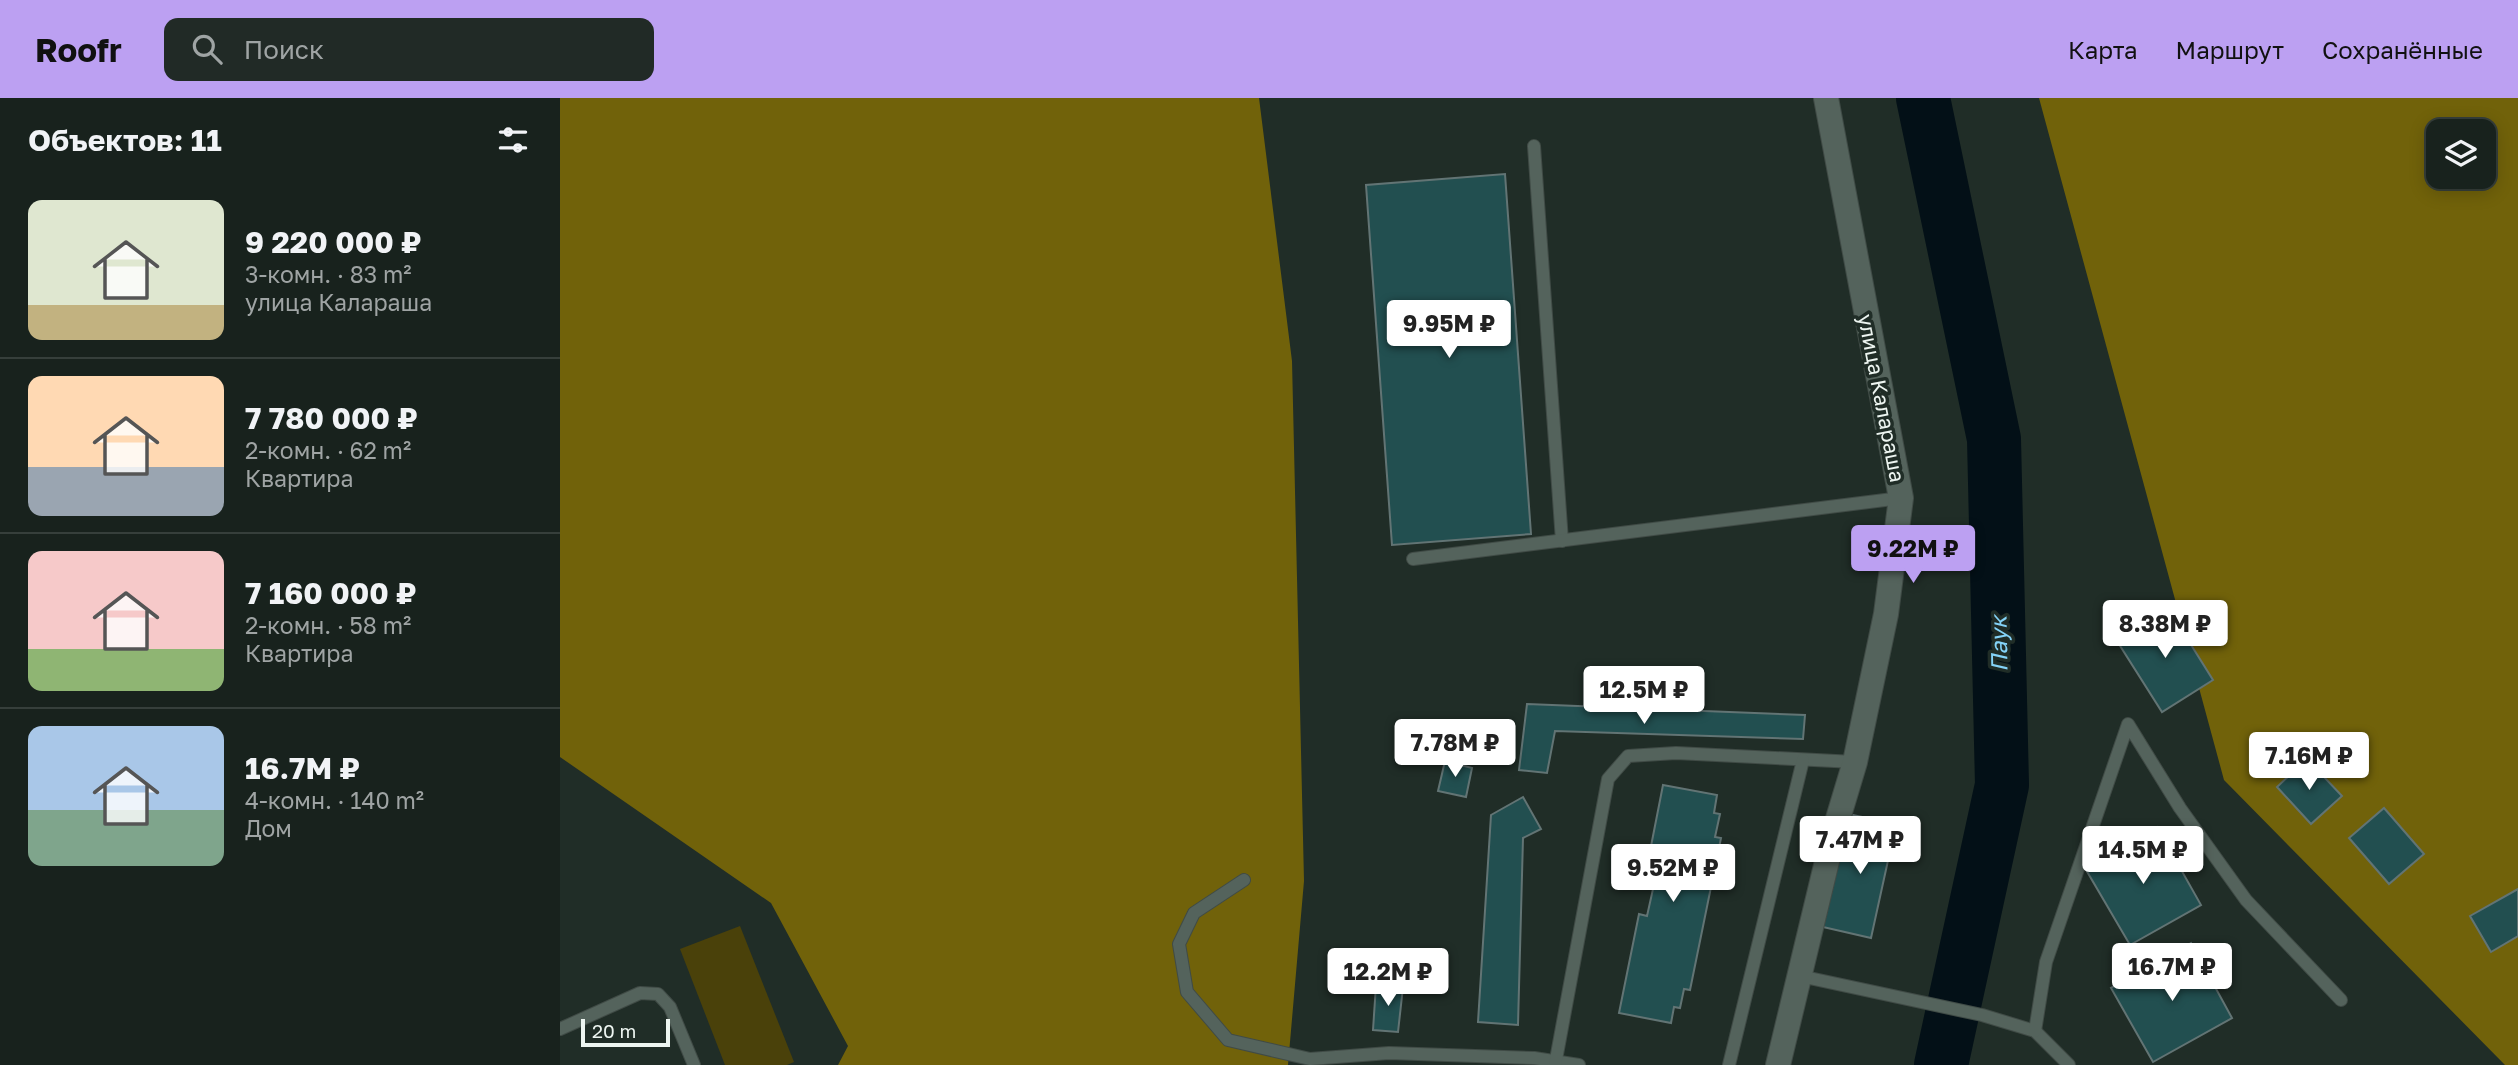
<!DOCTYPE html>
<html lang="ru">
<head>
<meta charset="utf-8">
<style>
  body { margin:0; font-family:"Golos Text",sans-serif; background:#212a26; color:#f1f3f6; height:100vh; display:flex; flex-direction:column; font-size:26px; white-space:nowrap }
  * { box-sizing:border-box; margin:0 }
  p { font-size:23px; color:#9fa4a4 }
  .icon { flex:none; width:38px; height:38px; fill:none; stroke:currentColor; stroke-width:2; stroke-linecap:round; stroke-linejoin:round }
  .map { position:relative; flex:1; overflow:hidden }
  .drawer { display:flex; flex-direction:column; background:#18221d; width:560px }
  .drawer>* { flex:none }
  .controls { position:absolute; left:1866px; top:21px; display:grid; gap:14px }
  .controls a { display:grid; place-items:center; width:70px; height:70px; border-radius:14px; background:#18221d; box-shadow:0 4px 18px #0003,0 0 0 2px #363f3b; font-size:35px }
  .scale { position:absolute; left:21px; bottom:18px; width:89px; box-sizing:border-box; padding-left:7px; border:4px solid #edf5f1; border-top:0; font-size:19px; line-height:24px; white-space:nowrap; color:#edf5f1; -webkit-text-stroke:5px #202d27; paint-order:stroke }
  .price { position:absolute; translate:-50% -60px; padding:0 16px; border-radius:7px; background:#fff; color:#222; font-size:23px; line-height:46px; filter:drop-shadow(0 2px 4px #0008) }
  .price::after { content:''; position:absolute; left:50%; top:42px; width:21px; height:16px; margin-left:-10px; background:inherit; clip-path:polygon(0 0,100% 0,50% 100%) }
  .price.active { background:#bca0f2; color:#111 }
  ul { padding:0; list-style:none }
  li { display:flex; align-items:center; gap:21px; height:175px; padding:0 28px }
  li+li { border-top:2px solid #363f3b }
  li span { display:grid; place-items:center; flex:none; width:196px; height:140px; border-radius:14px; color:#555 }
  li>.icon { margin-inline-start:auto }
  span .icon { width:84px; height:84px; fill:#fffc; stroke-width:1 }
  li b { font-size:30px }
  h2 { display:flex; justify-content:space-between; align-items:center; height:84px; padding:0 28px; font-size:30px }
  header { display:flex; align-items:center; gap:42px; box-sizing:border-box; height:98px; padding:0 35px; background:#bca0f2; color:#111 }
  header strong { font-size:33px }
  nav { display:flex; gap:38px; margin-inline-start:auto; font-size:24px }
  .search { width:490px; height:63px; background:#212a26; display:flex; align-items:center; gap:18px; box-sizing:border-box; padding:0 24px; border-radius:14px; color:#9fa4a4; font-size:26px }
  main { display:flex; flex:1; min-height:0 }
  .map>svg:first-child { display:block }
  .green { fill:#4a410a }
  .forest { fill:#71620a; fill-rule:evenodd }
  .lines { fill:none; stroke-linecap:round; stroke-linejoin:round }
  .river { stroke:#031017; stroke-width:54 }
  .building { fill:#224f50; stroke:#627474; stroke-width:2 }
  .service-casing { stroke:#404b46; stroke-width:14 }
  .minor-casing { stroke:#404b46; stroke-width:26 }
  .service { stroke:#54635c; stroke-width:12 }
  .minor { stroke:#54635c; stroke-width:24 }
  .labels { text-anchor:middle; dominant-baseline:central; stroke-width:7; stroke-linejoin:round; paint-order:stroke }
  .street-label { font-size:21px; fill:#edf5f1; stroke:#202d27 }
  .water-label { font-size:23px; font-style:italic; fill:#84d3f7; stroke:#202d27 }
</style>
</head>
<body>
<header>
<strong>Roofr</strong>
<div class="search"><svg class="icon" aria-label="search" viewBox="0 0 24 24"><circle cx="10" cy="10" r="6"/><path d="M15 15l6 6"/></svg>Поиск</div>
<nav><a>Карта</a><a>Маршрут</a><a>Сохранённые</a></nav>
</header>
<main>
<section class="drawer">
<h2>Объектов: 11<svg class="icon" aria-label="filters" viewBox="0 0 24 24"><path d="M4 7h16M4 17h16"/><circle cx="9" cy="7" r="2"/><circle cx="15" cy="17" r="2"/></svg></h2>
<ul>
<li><span style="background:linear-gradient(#dfe7d0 75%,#c2b280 0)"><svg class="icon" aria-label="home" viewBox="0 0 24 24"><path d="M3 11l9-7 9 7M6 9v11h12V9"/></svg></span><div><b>9 220 000 ₽</b><p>3-комн. · 83 m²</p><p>улица Калараша</p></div></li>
<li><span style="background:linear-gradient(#ffd9b3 65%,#9aa5b1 0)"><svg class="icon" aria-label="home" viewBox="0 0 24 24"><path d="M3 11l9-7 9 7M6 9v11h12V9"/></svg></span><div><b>7 780 000 ₽</b><p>2-комн. · 62 m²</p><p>Квартира</p></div></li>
<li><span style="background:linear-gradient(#f6c9c9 70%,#8fb573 0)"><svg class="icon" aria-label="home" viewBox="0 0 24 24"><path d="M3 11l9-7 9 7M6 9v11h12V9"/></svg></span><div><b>7 160 000 ₽</b><p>2-комн. · 58 m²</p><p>Квартира</p></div></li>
<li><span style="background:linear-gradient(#a9c7e8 60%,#7fa58c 0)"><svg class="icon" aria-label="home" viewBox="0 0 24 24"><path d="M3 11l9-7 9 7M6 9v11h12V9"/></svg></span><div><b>16.7M ₽</b><p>4-комн. · 140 m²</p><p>Дом</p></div></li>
</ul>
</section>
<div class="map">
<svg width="1958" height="967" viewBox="0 0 1958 967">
  <rect width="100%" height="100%" fill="#202d27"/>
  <path class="green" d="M180,828l54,136 -7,3h-62l-45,-116z"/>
  <g class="forest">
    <path d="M0,0h699l33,263 12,520 -16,184h-450l10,-19 -77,-143 -211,-146z"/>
    <path d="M1479,0h479v967h-13l-281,-285zM1878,33h45v46h-45z"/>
  </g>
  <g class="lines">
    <path class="river" d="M1363,0l71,341 8,346 -61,280"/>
  </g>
  <g class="building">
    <path d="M945,76l26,360 -139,11 -26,-360z"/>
    <path d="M1608,510l45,72 -51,32 -45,-71z"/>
    <path d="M967,606l278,11 -2,24 -248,-8 -8,42 -28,-3z"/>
    <path d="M1747,661l35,37 -31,28 -34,-37z"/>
    <path d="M885,663l27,7 -6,29 -28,-6z"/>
    <path d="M1103,687l54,10 -3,18 6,1 -5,23 6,1 -31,152 -6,-1 -4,19 -6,-1 -3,16 -52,-10 20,-99 8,2 6,-27 -10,-2z"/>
    <path d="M963,699l18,32 -18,9 -5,187 -40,-3 13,-207z"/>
    <path d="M1824,710l40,46 -35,30 -40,-46z"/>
    <path d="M1288,716l48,10 -25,114 -48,-11z"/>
    <path d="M1597,729l44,78 -71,40 -45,-77z"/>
    <path d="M1958,791v47l-27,16 -21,-36z"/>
    <path d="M1631,845l41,75 -79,44 -42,-74z"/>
    <path d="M816,887l27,2 -5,45 -25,-2z"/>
  </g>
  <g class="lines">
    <defs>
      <g id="service">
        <path d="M974,48l28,395"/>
        <path d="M853,461l488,-61"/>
        <path d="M684,782l-50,33 -15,31 8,48 41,48 82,19 79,-6 145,5 45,7"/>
        <path d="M1240,878l182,39 53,16 34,34"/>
        <path d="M0,931l80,-36 18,1 12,13 24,58"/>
        <path d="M1475,933l11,-69 82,-238 52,84 66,92 95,100"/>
        <path d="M995,967l53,-286 20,-23 48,-3 179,9"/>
        <path d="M1169,967l74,-305"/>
      </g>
      <path id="minor" d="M1218,967l56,-233 21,-70 31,-148 15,-116 -75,-400"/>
    </defs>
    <use href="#service" class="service-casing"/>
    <use href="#minor" class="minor-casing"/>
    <use href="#service" class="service"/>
    <use href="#minor" class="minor"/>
  </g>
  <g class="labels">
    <g class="street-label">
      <text transform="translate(1322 300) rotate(79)">улица Калараша</text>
    </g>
    <g class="water-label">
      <text transform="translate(1438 546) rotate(-91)">Паук</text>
    </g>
  </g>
</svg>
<div class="controls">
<a><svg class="icon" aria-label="layers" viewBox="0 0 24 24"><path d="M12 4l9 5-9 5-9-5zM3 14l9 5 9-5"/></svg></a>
</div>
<div class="scale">20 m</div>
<b class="price" style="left:889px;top:262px">9.95M ₽</b>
<b class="price active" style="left:1353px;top:487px">9.22M ₽</b>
<b class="price" style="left:1605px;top:562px">8.38M ₽</b>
<b class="price" style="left:1084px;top:628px">12.5M ₽</b>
<b class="price" style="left:895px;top:681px">7.78M ₽</b>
<b class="price" style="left:1749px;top:694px">7.16M ₽</b>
<b class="price" style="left:1300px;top:778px">7.47M ₽</b>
<b class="price" style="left:1583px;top:788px">14.5M ₽</b>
<b class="price" style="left:1113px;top:806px">9.52M ₽</b>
<b class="price" style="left:1612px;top:905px">16.7M ₽</b>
<b class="price" style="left:828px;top:910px">12.2M ₽</b>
</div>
</main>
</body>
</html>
